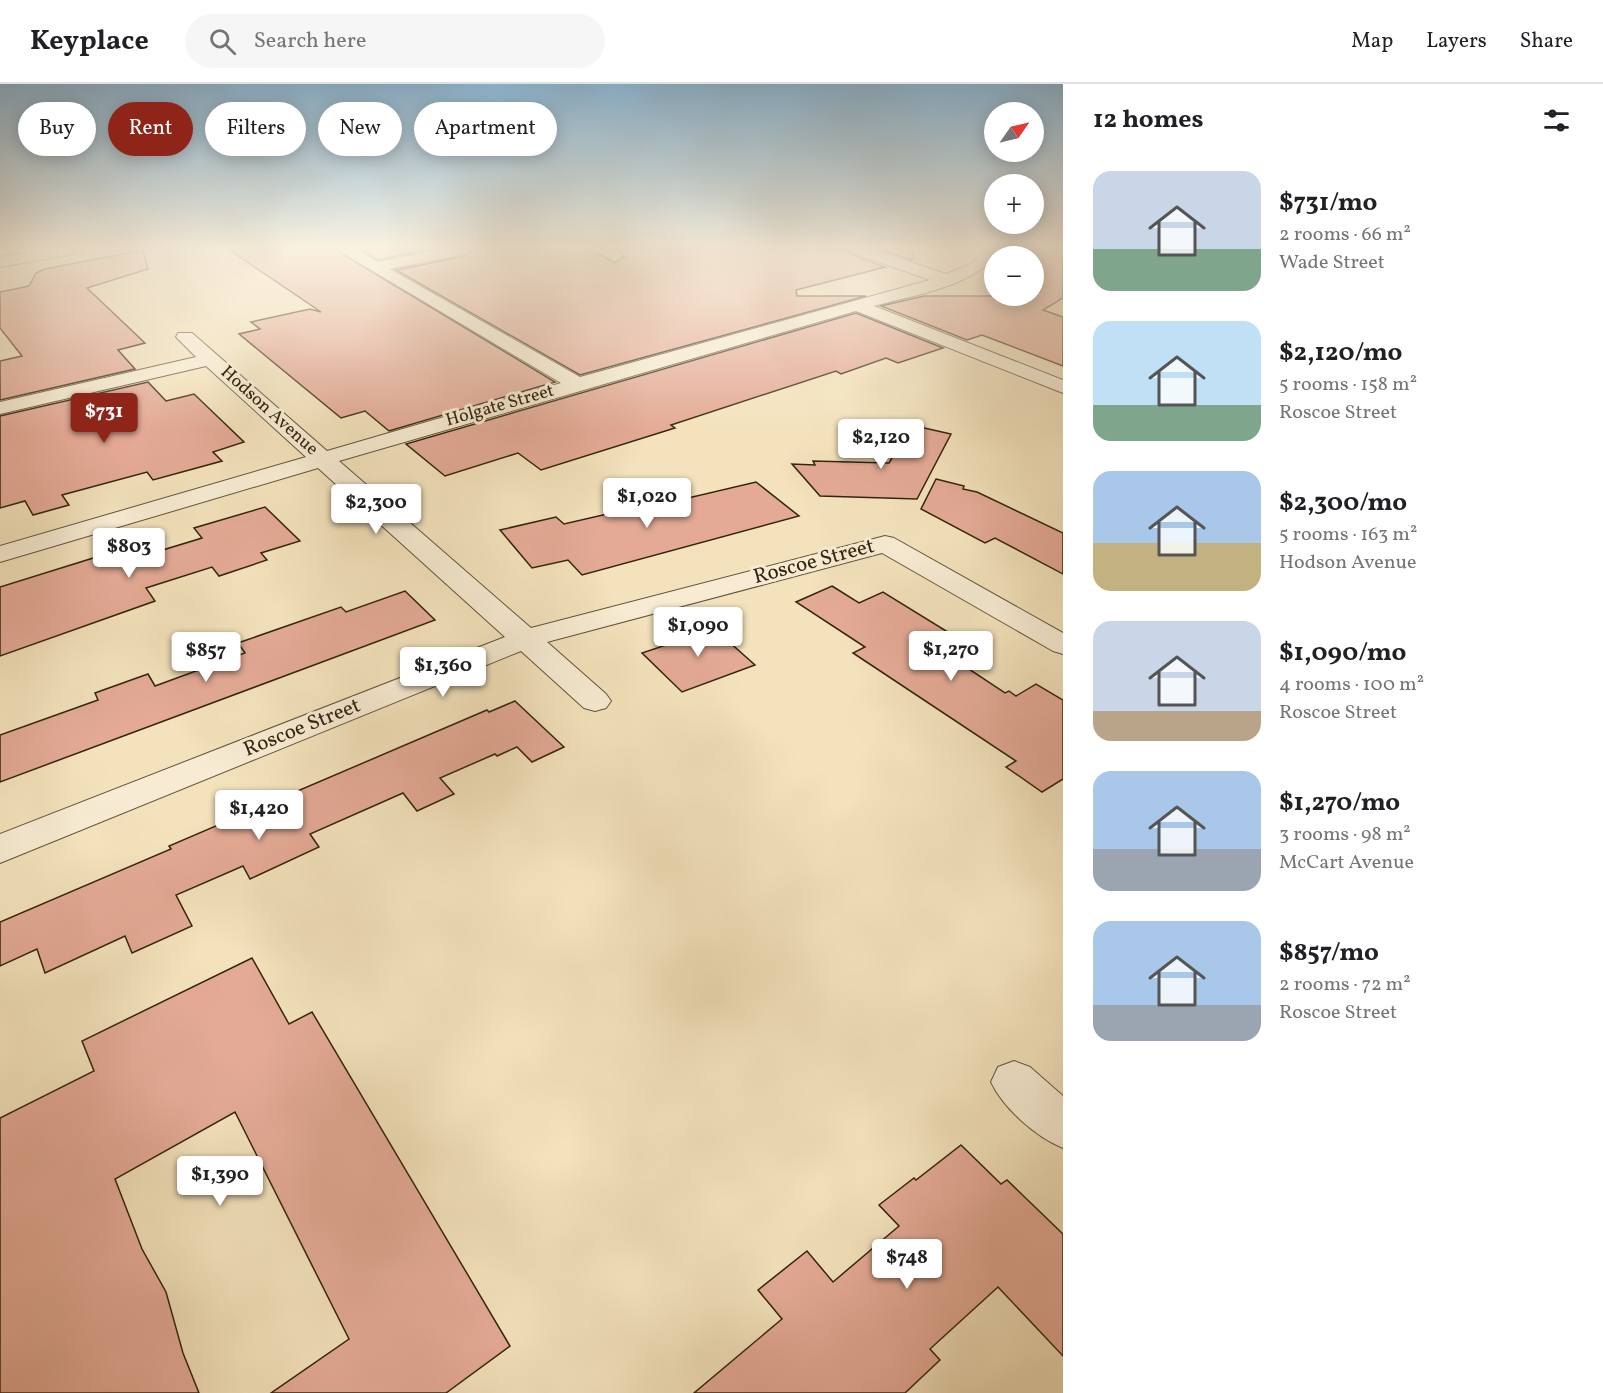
<!DOCTYPE html>
<html lang="en">
<head>
<meta charset="utf-8">
<style>
  body { margin:0; font-family:Vollkorn,serif; background:#f6f6f6; color:#202124; height:100vh; display:flex; flex-direction:column; font-size:22px; white-space:nowrap }
  * { box-sizing:border-box; margin:0 }
  p { font-size:20px; color:#757577 }
  .icon { flex:none; width:33px; height:33px; fill:none; stroke:currentColor; stroke-width:2; stroke-linecap:round; stroke-linejoin:round }
  .map { position:relative; flex:1; overflow:hidden }
  .sheet { display:flex; flex-direction:column; background:#fff; width:540px }
  .sheet>* { flex:none }
  .banner { position:absolute; left:18px; top:18px; width:570px; height:54px; display:flex; gap:12px }
  .needle { width:39px; rotate:56deg }
  .controls { position:absolute; left:984px; top:18px; display:grid; gap:12px }
  .controls a { display:grid; place-items:center; width:60px; height:60px; border-radius:50%; background:#fff; box-shadow:0 3px 15px #0003; font-size:30px }
  .price { position:absolute; translate:-50% -51px; padding:0 14px; border-radius:6px; background:#fff; color:#222; font-size:20px; line-height:39px; filter:drop-shadow(0 2px 3px #0008) }
  .price::after { content:''; position:absolute; left:50%; top:36px; width:18px; height:14px; margin-left:-9px; background:inherit; clip-path:polygon(0 0,100% 0,50% 100%) }
  .price.active { background:#8f2418; color:#fff }
  ul { padding:0; list-style:none }
  li { display:flex; align-items:center; gap:18px; height:150px; padding:0 30px }
  li span { display:grid; place-items:center; flex:none; width:168px; height:120px; border-radius:18px; color:#555 }
  li>.icon { margin-inline-start:auto }
  span .icon { width:72px; height:72px; fill:#fffc; stroke-width:1 }
  li b { font-size:26px }
  h2 { display:flex; justify-content:space-between; align-items:center; height:72px; padding:0 30px; font-size:26px }
  .chip { padding:0 21px; border-radius:27px; background:#fff; box-shadow:0 3px 15px #0003; font-size:21px; line-height:54px }
  .chip.active { background:#8f2418; color:#fff }
  header { display:flex; align-items:center; gap:36px; box-sizing:border-box; height:84px; padding:0 30px; background:#fff; border-bottom:2px solid #e0e0e0 }
  header strong { font-size:28px }
  nav { display:flex; gap:33px; margin-inline-start:auto; font-size:21px }
  .search { width:420px; height:54px; background:#f6f6f6; display:flex; align-items:center; gap:15px; box-sizing:border-box; padding:0 21px; border-radius:33px; color:#757577; font-size:22px }
  main { display:flex; flex:1; min-height:0 }
  .map>svg:first-child { display:block }
  .building { fill:#e4aa96; stroke:#32240f; stroke-width:1.5 }
  .lines { fill:none; stroke-linecap:round; stroke-linejoin:round }
  .minor-casing { stroke:#62543a; stroke-width:2 }
  .minor { fill:#f7ecd3; fill-rule:evenodd }
  .labels { text-anchor:middle; dominant-baseline:central; stroke-width:6; stroke-linejoin:round; paint-order:stroke }
  .far-street-label { font-size:18px; fill:#32240f; stroke:#f7ecd3 }
  .street-label { font-size:21px; fill:#32240f; stroke:#f7ecd3 }
</style>
</head>
<body>
<header>
<strong>Keyplace</strong>
<div class="search"><svg class="icon" aria-label="search" viewBox="0 0 24 24"><circle cx="10" cy="10" r="6"/><path d="M15 15l6 6"/></svg>Search here</div>
<nav><a>Map</a><a>Layers</a><a>Share</a></nav>
</header>
<main>
<div class="map">
<svg width="1063" height="1309" viewBox="0 0 1063 1309">
  <rect width="100%" height="100%" fill="#f3e2bc"/>
  <filter id="stains"><feTurbulence type="fractalNoise" baseFrequency=".00333" numOctaves="4"/><feColorMatrix values="0 0 0 0 .2 0 0 0 0 .09 0 0 0 0 .02 0 0 0 .5 -.17"/></filter>
  <radialGradient id="worn" r=".72"><stop offset=".6" stop-color="#630" stop-opacity="0"/><stop offset="1" stop-color="#630" stop-opacity=".3"/></radialGradient>
  <g class="building">
    <path d="M228,165h106l221,133 -166,49 -24,-20 -24,7 -102,-84 21,-5 -9,-7 59,-13 11,3z"/>
    <path d="M359,165h72l-53,11z"/>
    <path d="M475,165h115l24,14 11,-6 -8,-8h230l3,5 35,13 -89,23 1,6h69l-286,79 -184,-105 69,-14z"/>
    <path d="M879,165h34l1,10 -3,1z"/>
    <path d="M1034,165h29v49l-20,12 20,7v49l-81,-31 -15,5 -86,-34 43,-10h110z"/>
    <path d="M143,166l5,19 -61,19 58,55 -27,7 17,19 -135,31v-39l22,-5 -22,-28v-36l29,-6 7,-13 9,-4z"/>
    <path d="M856,229l87,35 -45,15 -12,-5 -45,16 -5,-3 -165,54 4,3 -134,42 -23,-17 -73,23 -39,-32z"/>
    <path d="M148,298l18,19 28,-7 50,48 -31,10 9,9 -69,19 -6,-8 -85,23 7,10 -36,10 -8,-14 -25,7v-92z"/>
    <path d="M911,341l40,9 -34,65 -97,-3 -28,-32 23,1 -2,-4 76,2z"/>
    <path d="M936,395l28,7 -1,3 14,3 86,41v41l-68,-36 -10,5 -64,-34z"/>
    <path d="M756,398l43,34 -217,59 -14,-15 -36,8 -32,-38 56,-13 8,7 117,-27 3,2z"/>
    <path d="M265,423l35,34 -39,12 6,7 -48,16 -7,-9 -66,21 9,13 -155,55v-69l103,-32 7,11 92,-28 -8,-10z"/>
    <path d="M832,502l27,17 24,-11 68,42 -20,10 74,49 4,-2 7,5 20,-12 27,16v79l-21,13 -36,-25 10,-6 -163,-108 12,-6 -69,-45z"/>
    <path d="M405,507l30,29 -435,162v-47l98,-35 -3,-7 11,-4 42,-15 7,12 90,-33 -7,-10 103,-36 5,5z"/>
    <path d="M710,541l45,40 -73,27 -40,-39 30,-10 -4,-4z"/>
    <path d="M515,617l49,46 -32,15 -15,-15 -20,9 -2,-2 -55,24 14,16 -37,17 -14,-18 -93,41 9,13 -69,32 -7,-13 -67,29 16,31 -60,27 -7,-17 -80,37 -8,-24 -37,17v-44l171,-73 -2,-3 318,-136 2,2z"/>
    <path d="M252,874l37,66 23,-12 198,334 -64,47h-175l78,-54 -114,-227 -120,67 27,70 24,43 17,61 16,40h-199v-275l94,-47 -12,-30z"/>
    <path d="M961,1061l40,39 6,-4 56,54v122l-65,-69 -68,62 10,11 -35,33h-211l88,-74 -24,-29 49,-39 26,31 66,-56 -20,-21 35,-27 2,2z"/>
  </g>
  <g class="lines">
    <defs>
      <g id="minor">
        <path d="M48,165h34l-8,5 -74,13v-10z"/>
        <path d="M336,165h19l23,13 64,-13h31l-8,5 -75,15 190,108 350,-97 -79,-28 -2,-3h23l74,25 25,-10 14,-15h17c-27,38 -85,45 -128,57l189,74v13l-207,-82 -517,150 192,167 354,-92 9,2 169,95v21l-10,-3 -171,-98 -335,89 59,52 5,7 -5,7 -11,3 -11,-3 -63,-57 -521,212v-29l505,-197 -187,-169 -318,94v-16l306,-89 -100,-91 -206,48v-12l196,-45 -20,-20 2,-4h14l135,118 234,-68z"/>
        <path d="M592,165h21l10,7 -8,5z"/>
        <path d="M1014,977l16,6 33,29v52c-27,-11 -59,-39 -72,-66l7,-15z"/>
      </g>
    </defs>
    <use href="#minor" class="minor-casing"/>
    <use href="#minor" class="minor"/>
  </g>
  <linearGradient id="sky" x2="0" y2="1"><stop stop-color="#8ab7d6"/><stop offset="0.47" stop-color="#faf2e1"/><stop offset="1" stop-color="#faf2e1" stop-opacity="0"/></linearGradient>
  <rect width="1063" height="348" fill="url(#sky)"/>
  <g class="labels">
    <g class="far-street-label">
      <text transform="translate(500 322) rotate(-16)">Holgate Street</text>
      <text transform="translate(269 327) rotate(42)">Hodson Avenue</text>
    </g>
    <g class="street-label">
      <text transform="translate(814 478) rotate(-15)">Roscoe Street</text>
      <text transform="translate(302 644) rotate(-22)">Roscoe Street</text>
    </g>
  </g>
  <rect width="100%" height="100%" filter="url(#stains)"/>
  <rect width="100%" height="100%" fill="url(#worn)"/>
</svg>
<div class="controls">
<a><svg class="needle" viewBox="-14 -14 28 28"><path d="M0-13l5 13h-10z" fill="#e53935"/><path d="M0 13l5-13h-10z" fill="#757577"/></svg></a>
<a>+</a>
<a>−</a>
</div>
<b class="price active" style="left:104px;top:360px">$731</b>
<b class="price" style="left:881px;top:386px">$2,120</b>
<b class="price" style="left:647px;top:445px">$1,020</b>
<b class="price" style="left:376px;top:451px">$2,300</b>
<b class="price" style="left:129px;top:495px">$803</b>
<b class="price" style="left:698px;top:574px">$1,090</b>
<b class="price" style="left:951px;top:598px">$1,270</b>
<b class="price" style="left:206px;top:599px">$857</b>
<b class="price" style="left:443px;top:614px">$1,360</b>
<b class="price" style="left:259px;top:757px">$1,420</b>
<b class="price" style="left:220px;top:1123px">$1,390</b>
<b class="price" style="left:907px;top:1206px">$748</b>
<div class="banner">
<a class="chip">Buy</a>
<a class="chip active">Rent</a>
<a class="chip">Filters</a>
<a class="chip">New</a>
<a class="chip">Apartment</a>
</div>
</div>
<section class="sheet">
<h2>12 homes<svg class="icon" aria-label="filters" viewBox="0 0 24 24"><path d="M4 7h16M4 17h16"/><circle cx="9" cy="7" r="2"/><circle cx="15" cy="17" r="2"/></svg></h2>
<ul>
<li><span style="background:linear-gradient(#c9d6e8 65%,#7fa58c 0)"><svg class="icon" aria-label="home" viewBox="0 0 24 24"><path d="M3 11l9-7 9 7M6 9v11h12V9"/></svg></span><div><b>$731/mo</b><p>2 rooms · 66 m²</p><p>Wade Street</p></div></li>
<li><span style="background:linear-gradient(#bfe0f5 70%,#7fa58c 0)"><svg class="icon" aria-label="home" viewBox="0 0 24 24"><path d="M3 11l9-7 9 7M6 9v11h12V9"/></svg></span><div><b>$2,120/mo</b><p>5 rooms · 158 m²</p><p>Roscoe Street</p></div></li>
<li><span style="background:linear-gradient(#a9c7e8 60%,#c2b280 0)"><svg class="icon" aria-label="home" viewBox="0 0 24 24"><path d="M3 11l9-7 9 7M6 9v11h12V9"/></svg></span><div><b>$2,300/mo</b><p>5 rooms · 163 m²</p><p>Hodson Avenue</p></div></li>
<li><span style="background:linear-gradient(#c9d6e8 75%,#b9a48a 0)"><svg class="icon" aria-label="home" viewBox="0 0 24 24"><path d="M3 11l9-7 9 7M6 9v11h12V9"/></svg></span><div><b>$1,090/mo</b><p>4 rooms · 100 m²</p><p>Roscoe Street</p></div></li>
<li><span style="background:linear-gradient(#a9c7e8 65%,#9aa5b1 0)"><svg class="icon" aria-label="home" viewBox="0 0 24 24"><path d="M3 11l9-7 9 7M6 9v11h12V9"/></svg></span><div><b>$1,270/mo</b><p>3 rooms · 98 m²</p><p>McCart Avenue</p></div></li>
<li><span style="background:linear-gradient(#a9c7e8 70%,#9aa5b1 0)"><svg class="icon" aria-label="home" viewBox="0 0 24 24"><path d="M3 11l9-7 9 7M6 9v11h12V9"/></svg></span><div><b>$857/mo</b><p>2 rooms · 72 m²</p><p>Roscoe Street</p></div></li>
</ul>
</section>
</main>
</body>
</html>
